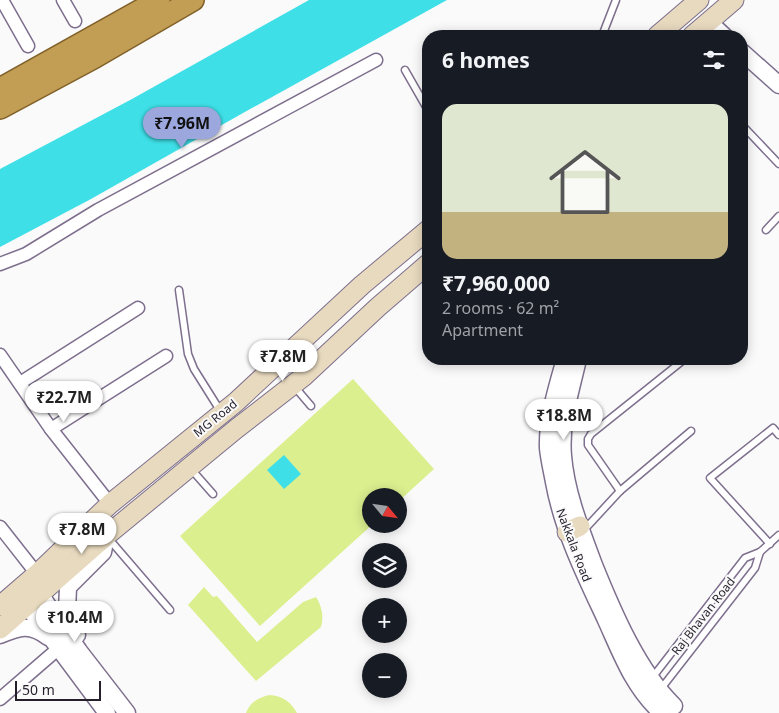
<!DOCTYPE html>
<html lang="en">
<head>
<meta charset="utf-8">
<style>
  body { margin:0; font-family:"Noto Sans",sans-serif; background:#20242c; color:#f1f3f6; height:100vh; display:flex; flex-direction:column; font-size:19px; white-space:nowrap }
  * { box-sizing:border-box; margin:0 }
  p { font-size:16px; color:#9ea1a6 }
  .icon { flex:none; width:28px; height:28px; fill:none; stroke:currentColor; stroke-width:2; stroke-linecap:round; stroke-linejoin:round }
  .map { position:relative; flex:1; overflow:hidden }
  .panel { position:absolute; left:422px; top:30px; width:326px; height:335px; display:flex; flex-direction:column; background:#171b24; border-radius:20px; box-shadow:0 2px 12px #0003 }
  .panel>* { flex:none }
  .needle { width:32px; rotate:119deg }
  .buttons { position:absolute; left:362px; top:488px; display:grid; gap:10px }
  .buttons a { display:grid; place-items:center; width:45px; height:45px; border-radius:50%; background:#171b24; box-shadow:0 2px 12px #0003; font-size:25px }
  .scale { position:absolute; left:15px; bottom:12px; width:86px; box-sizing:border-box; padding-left:5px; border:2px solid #241f2b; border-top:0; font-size:14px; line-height:18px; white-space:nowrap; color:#241f2b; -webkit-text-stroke:4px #fafafa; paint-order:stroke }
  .price { position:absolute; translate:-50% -42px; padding:0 11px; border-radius:18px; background:#fff; color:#222; font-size:16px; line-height:32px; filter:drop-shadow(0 1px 2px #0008) }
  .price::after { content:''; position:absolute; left:50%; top:30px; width:15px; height:11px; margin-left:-8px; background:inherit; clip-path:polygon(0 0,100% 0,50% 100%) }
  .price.selected { background:#9ca8dd; color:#111 }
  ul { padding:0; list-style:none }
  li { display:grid; align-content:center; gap:10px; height:265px; padding:0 20px }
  li span { display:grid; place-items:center; height:155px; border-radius:15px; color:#555 }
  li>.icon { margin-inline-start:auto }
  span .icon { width:90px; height:90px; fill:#fffc; stroke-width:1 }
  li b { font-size:21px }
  h2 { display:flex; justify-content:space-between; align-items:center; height:60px; padding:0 20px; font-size:21px }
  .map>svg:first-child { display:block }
  .green { fill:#dbef8f }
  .water { fill:#3edfe7 }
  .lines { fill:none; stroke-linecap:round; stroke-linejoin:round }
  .service-casing { stroke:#7d6f8d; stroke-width:9 }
  .minor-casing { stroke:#7d6f8d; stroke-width:15 }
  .tertiary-casing { stroke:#7d6f8d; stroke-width:19 }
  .secondary-casing { stroke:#7d6f8d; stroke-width:21 }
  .trunk-casing { stroke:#81612a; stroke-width:24 }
  .service { stroke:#fff; stroke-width:6 }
  .minor { stroke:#fff; stroke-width:12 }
  .tertiary { stroke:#fff; stroke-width:16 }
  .secondary { stroke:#e8dabf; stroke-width:19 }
  .trunk { stroke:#c29e54; stroke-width:21 }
  .labels { text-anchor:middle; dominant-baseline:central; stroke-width:4; stroke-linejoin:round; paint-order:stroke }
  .street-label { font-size:12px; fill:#241f2b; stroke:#fafafa }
</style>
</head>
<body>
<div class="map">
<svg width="779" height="713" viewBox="0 0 779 713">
  <rect width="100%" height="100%" fill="#fafafa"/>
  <g class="green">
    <path d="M353,379l81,90 -35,32v-5h-28v28h2l-113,102 -80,-90z"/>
    <path d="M204,587l9,10 4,-1 40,46 46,-40 13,-5c6,9 8,20 5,30l-65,54 -68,-76z"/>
    <path d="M269,695c14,1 21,6 28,18h-51c4,-11 12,-15 23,-18z"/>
  </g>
  <g class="water">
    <path d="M309,0h138l-204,113 -152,86 -91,48v-78l132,-70z"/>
    <path d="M284,455l17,19 -17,15 -17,-19z"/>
  </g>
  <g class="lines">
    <defs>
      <g id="service">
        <path d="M602,36l14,-36"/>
        <path d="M405,70l24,42"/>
        <path d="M742,125l37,39"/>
        <path d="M766,230l13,-14"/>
        <path d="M179,290l9,64 6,15 27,43"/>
        <path d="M294,386l17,20"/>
        <path d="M191,469l22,25"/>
        <path d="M620,491l-32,-46v-6l3,-5 90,-72"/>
        <path d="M584,530l36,-39 71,-60"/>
        <path d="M109,539l61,71"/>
        <path d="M770,544l-60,-66 63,-50 6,7"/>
        <path d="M652,678l93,-120 15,-6 19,-17"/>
        <path d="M660,690l95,-122 5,-16"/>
      </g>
      <g id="minor">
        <path d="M2,0l26,46"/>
        <path d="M63,0l12,21"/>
        <path d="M0,264l26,-10 72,-44 278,-150"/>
        <path d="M0,355l51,74 59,75"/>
        <path d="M20,383l118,-75"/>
        <path d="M51,429l115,-73"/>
        <path d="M0,527l37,47"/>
        <path d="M0,699l59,-51"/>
      </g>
      <g id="tertiary">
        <path d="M709,22l15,14"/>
        <path d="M742,52l37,33"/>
        <path d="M565,359c-8,28 -18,60 -17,89 1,11 4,23 6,34 9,49 31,93 52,138 15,33 28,69 56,93"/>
        <path d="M578,359c-7,32 -18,63 -15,97 3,37 18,74 31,109 19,47 44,106 80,141"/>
        <path d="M33,584l46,67 48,62"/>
        <path d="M20,596l87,117"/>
        <path d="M0,635c19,-8 30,-12 48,2"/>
        <path d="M77,635l-10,-24 1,-24 35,-35 3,-16"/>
      </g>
      <g id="secondary">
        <path d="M657,36l42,-36"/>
        <path d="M692,36l42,-36"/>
        <path d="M567,532l13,-6"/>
        <path d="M0,606l37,-32 73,-70 126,-102 126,-117 67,-56"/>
        <path d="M0,629l106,-93 130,-107 67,-52 75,-70 51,-44"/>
      </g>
      <g id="trunk">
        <path d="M0,89l159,-89"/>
        <path d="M0,108l95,-51 98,-57"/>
      </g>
    </defs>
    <use href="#service" class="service-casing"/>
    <use href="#minor" class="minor-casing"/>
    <use href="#tertiary" class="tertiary-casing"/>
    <use href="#secondary" class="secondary-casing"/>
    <use href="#trunk" class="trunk-casing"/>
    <use href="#service" class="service"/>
    <use href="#minor" class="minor"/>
    <use href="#tertiary" class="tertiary"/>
    <use href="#secondary" class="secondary"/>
    <use href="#trunk" class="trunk"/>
  </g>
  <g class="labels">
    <g class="street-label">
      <text transform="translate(215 418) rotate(-39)">MG Road</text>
      <text transform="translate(574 545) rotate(69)">Nakkala Road</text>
      <text transform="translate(703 616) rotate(-52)">Raj Bhavan Road</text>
    </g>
  </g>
</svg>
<div class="buttons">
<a><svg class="needle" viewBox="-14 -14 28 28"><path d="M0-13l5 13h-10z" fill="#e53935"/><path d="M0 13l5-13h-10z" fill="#9ea1a6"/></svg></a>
<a><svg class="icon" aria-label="layers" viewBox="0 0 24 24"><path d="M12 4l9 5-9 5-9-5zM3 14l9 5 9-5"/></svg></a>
<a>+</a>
<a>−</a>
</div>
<div class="scale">50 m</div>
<b class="price selected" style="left:182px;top:149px">₹7.96M</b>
<b class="price" style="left:283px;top:382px">₹7.8M</b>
<b class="price" style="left:64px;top:423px">₹22.7M</b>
<b class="price" style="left:564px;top:441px">₹18.8M</b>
<b class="price" style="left:82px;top:555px">₹7.8M</b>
<b class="price" style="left:75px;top:643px">₹10.4M</b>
<section class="panel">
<h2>6 homes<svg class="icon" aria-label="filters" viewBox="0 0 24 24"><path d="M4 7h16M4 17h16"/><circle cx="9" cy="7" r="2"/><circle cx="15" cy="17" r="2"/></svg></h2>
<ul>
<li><span style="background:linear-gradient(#dfe7d0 70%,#c2b280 0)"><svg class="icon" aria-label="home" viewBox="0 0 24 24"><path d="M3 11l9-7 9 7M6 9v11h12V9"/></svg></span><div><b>₹7,960,000</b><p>2 rooms · 62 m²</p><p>Apartment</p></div></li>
</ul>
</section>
</div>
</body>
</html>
